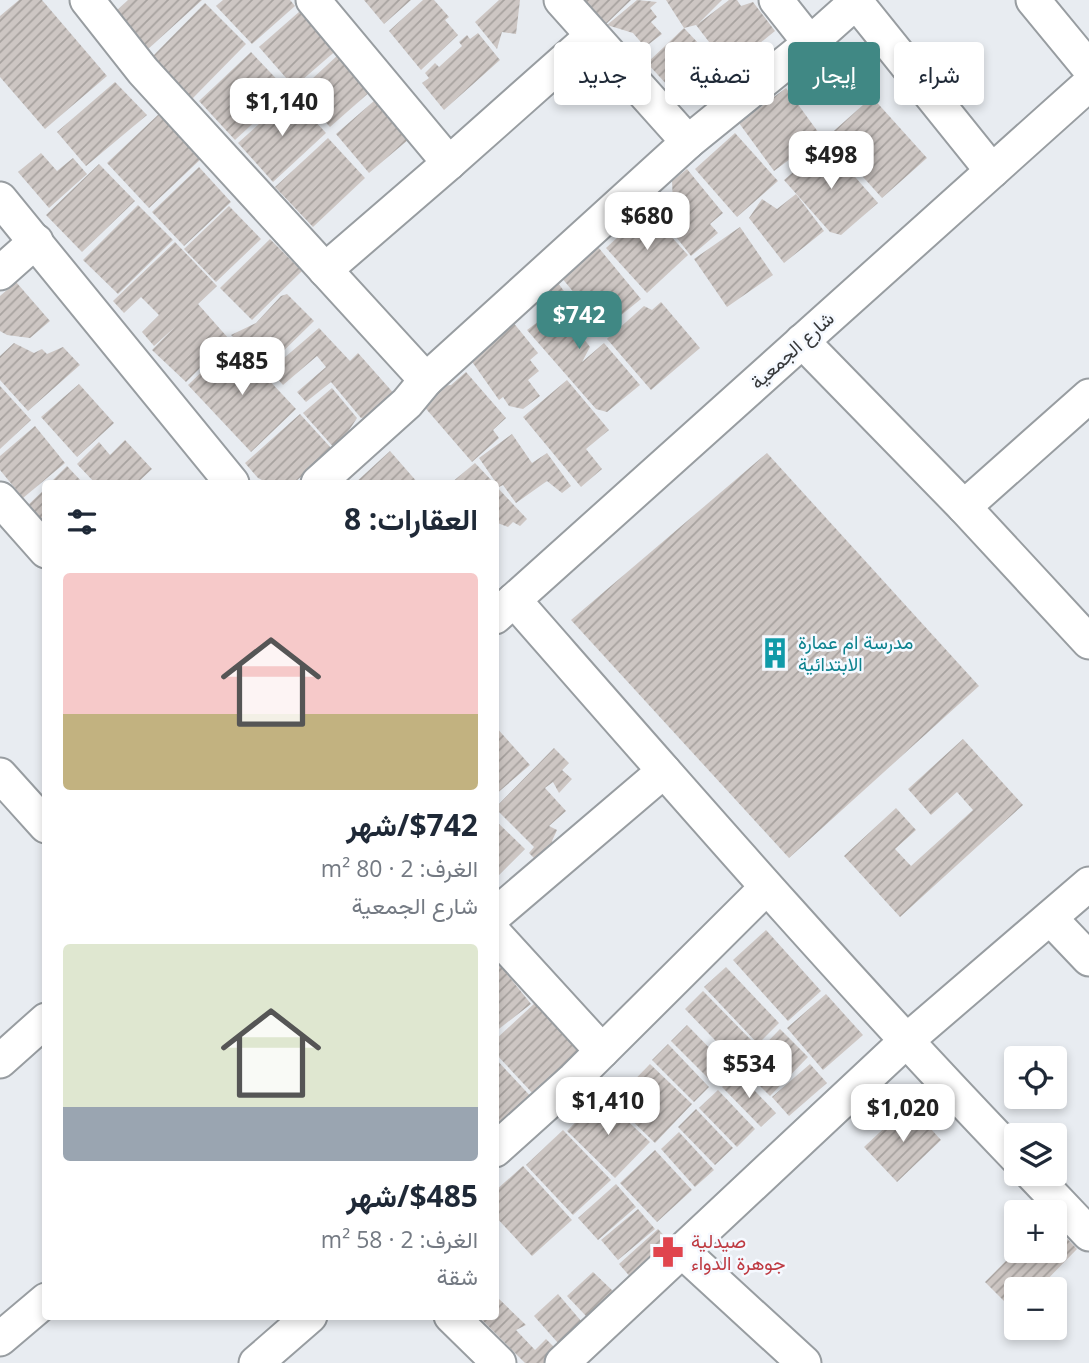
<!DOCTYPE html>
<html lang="ar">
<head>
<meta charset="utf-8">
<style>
  body { margin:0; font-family:"Open Sans",Vazirmatn,sans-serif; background:#f2f2f3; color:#1f2937; direction:rtl; height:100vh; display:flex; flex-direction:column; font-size:26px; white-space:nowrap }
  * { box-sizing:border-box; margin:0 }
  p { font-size:23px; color:#747a83 }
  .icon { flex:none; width:38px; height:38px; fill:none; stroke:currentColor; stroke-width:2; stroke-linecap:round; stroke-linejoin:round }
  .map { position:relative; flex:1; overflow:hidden; direction:ltr }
  .side { position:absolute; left:42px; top:480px; width:457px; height:840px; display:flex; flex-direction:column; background:#fff; border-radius:7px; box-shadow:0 4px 10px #0003; direction:rtl }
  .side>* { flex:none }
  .top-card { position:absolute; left:520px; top:42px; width:464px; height:63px; direction:rtl; display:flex; gap:14px }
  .buttons { position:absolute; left:1004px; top:1046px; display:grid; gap:14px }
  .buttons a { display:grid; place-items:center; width:63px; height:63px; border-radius:7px; background:#fff; box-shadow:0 4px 10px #0003; font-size:35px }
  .price { position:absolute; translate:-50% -60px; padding:0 16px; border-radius:14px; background:#fff; color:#222; font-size:23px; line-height:46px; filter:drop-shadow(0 2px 4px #0008) }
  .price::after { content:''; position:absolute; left:50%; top:42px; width:21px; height:16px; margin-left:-10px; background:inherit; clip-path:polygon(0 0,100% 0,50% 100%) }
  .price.active { background:#408884; color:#fff }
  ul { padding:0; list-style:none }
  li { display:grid; align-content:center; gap:14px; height:371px; padding:0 21px }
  li span { display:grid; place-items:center; height:217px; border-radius:7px; color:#555 }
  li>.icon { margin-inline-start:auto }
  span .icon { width:126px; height:126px; fill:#fffc; stroke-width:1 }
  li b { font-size:30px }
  h2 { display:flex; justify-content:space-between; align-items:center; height:84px; padding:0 21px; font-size:30px }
  .pill { padding:0 24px; border-radius:7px; background:#fff; box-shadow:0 4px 10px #0003; font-size:24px; line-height:63px }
  .pill.active { background:#408884; color:#fff }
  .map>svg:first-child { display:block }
  .building { fill:url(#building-hatch) }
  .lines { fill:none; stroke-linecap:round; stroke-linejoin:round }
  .minor-casing { stroke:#989da1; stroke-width:37 }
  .minor { stroke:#fff; stroke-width:33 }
  .labels { text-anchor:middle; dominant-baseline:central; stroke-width:5; stroke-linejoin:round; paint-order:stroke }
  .street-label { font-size:19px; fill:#36383a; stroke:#f5f9ff }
  .culture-label { font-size:19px; fill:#0d838f; stroke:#f5f9ff; text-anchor:start }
  .health-label { font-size:19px; fill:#be3a42; stroke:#f5f9ff; text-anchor:start }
</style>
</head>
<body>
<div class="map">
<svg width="1089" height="1363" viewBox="0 0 1089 1363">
  <defs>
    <pattern id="building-hatch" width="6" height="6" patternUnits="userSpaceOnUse" patternTransform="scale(1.75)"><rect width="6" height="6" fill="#cdc6c3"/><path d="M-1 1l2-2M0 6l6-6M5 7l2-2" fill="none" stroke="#a7a29f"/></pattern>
  </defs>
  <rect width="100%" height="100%" fill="#e8ecf1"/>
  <g class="building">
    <path d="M19,0h23l65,76 -62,53 -45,-52v-61z"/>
    <path d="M128,0h74l-55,50 -34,-36z"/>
    <path d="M223,0h67l5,6 -43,38 -36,-38z"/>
    <path d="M364,0h47l-27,24z"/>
    <path d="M423,0h11l15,17 -4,3 13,15 -37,35 -32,-39z"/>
    <path d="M499,0h21l-4,34 -14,-2 -5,17 -22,-27z"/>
    <path d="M579,0h52l-27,26z"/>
    <path d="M637,0l20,2 -7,6 7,9 -6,5 11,12 -17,13 -12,-14 -26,-8z"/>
    <path d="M666,0h56l-24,24 31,-24h8l4,6 12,-4 22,29 -46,37 -33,-43 -12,3z"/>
    <path d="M205,3l41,41 -54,55 -41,-41z"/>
    <path d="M308,4l31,44 -45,39 -35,-40z"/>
    <path d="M684,28l45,48 -26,26 -23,-3 -33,-36z"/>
    <path d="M478,33l22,27 -56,50 -22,-27 7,-5 -4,-5 10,-10 4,4 23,-21 -3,-4 8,-7 3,4z"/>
    <path d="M251,52l37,39 -53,49 -36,-39z"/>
    <path d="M339,54l33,36 -42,37 -32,-35z"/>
    <path d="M115,82l32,33 -61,51 -29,-34z"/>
    <path d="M786,88l35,48 -47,35 -35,-48z"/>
    <path d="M382,94l33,40 -46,39 -33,-39z"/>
    <path d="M291,95l35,38 -53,49 -35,-39z"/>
    <path d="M872,97l55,61 -45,40 -55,-61z"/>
    <path d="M160,113l43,44 -54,51 -42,-45z"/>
    <path d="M735,133l43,48 -41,36 -42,-48z"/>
    <path d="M328,138l37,40 -52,49 -38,-40z"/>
    <path d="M826,144l52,59 -37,32 -11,-3 -46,-52z"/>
    <path d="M41,153l16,18 16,-13 14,16 -38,34 -31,-36z"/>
    <path d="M99,164l36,37 -53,51 -36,-37z"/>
    <path d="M199,167l32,35 -47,44 -32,-34z"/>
    <path d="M687,169l36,44 -13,11 8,9 -27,23 -33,-42 15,-11 -1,-22z"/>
    <path d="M796,194l28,37 -40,32 -35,-45 13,-19 15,10z"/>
    <path d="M138,205l35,35 -55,54 -35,-34z"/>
    <path d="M229,206l32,33 -45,43 -32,-33z"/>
    <path d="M647,210l41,45 -41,38 -41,-45z"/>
    <path d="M740,227l33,48 -46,32 -33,-48z"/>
    <path d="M270,239l32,32 -50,49 -32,-32z"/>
    <path d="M175,242l42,44 -19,18 31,35 -43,43 -34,-32 23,-23 -21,19 -12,-14 17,-17 -18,-18 -17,16 -11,-12z"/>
    <path d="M598,247l43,52 -37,30 -43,-52z"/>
    <path d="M553,276l29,40 -10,7 18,24 -8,15 22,-19 36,42 -33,27 -11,-3 -69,-79 12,-9 -1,-12 7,-5 -10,-14z"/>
    <path d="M16,282l34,39 -20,17 -23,-3 -7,-4v-35z"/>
    <path d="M287,294l27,27 -49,48 -34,-34 25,-12 25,-27z"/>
    <path d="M661,302l39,46 -49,42 -44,-51 37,-33 8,4z"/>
    <path d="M508,316l30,37 -8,7 9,11 -11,9 12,16 -17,13 -14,-3 -6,-9 -4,3 -31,-44z"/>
    <path d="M319,328l31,33 8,-8 39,44 -22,20 -14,1 -30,-36 -25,20 -9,-10 29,-25 -9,-11 -34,29 -13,-15z"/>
    <path d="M233,342l63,67 -45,43 -63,-67z"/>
    <path d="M14,343l20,10 8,-4 5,5 16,-7 17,18 -52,46 -28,-31v-24z"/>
    <path d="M466,372l40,46 -13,12 6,8 -27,24 -51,-59 20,-17 10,-1z"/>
    <path d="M567,380l42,50 -23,19 16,20 -21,18 -58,-70z"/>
    <path d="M79,384l35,39 -37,34 -36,-40z"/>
    <path d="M0,386l31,34 -31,29z"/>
    <path d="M332,388l25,30 -21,32 -33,-37z"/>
    <path d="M300,414l32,35 -38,34h-26l-10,-5 -13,-15z"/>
    <path d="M35,426l30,37 -42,35 -23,-28v-14z"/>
    <path d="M512,434l20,29 15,-10 24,33 -9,7 -15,-12 -31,22 -13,-18 -4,2 -20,-29z"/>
    <path d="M125,440l27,29 -15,14h-42l-18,-19 22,-22 11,13z"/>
    <path d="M390,451l28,32h-63z"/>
    <path d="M767,453l212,233 -190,172 -218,-238z"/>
    <path d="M475,463l19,20h-43z"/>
    <path d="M67,466l16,17h-33z"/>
    <path d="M495,485l32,34 -7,7 -7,-4 -5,5 -13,-5z"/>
    <path d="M46,488v37l-19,-19z"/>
    <path d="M495,726l35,39 -35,30z"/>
    <path d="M963,739l60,66 -123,112 -56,-61 52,-48 20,22 -21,19 16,17 62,-56 -16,-18 -26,23 -23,-26z"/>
    <path d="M554,748l15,15 -7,7 10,9 -13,14 -6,-11 -8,6 21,23 -17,15 8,4 -5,11 6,10 -15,16 -14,-14 5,-6 -39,-39z"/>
    <path d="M495,820l30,29 -30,30z"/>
    <path d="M766,930l55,61 -33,30 -55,-61z"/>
    <path d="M495,959l36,45 -36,28z"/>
    <path d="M726,967l53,56 -21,21 -54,-57z"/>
    <path d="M703,991l53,54 -19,18 -52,-54z"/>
    <path d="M826,994l37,41 -40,35 -36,-42z"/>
    <path d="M536,1002l48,52 -48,43 -41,-44v-13z"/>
    <path d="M687,1025l43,44 -15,16 -44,-44z"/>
    <path d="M780,1029l28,28 -38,39 -28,-28z"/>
    <path d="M668,1044l41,43 -15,15 -42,-42z"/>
    <path d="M495,1058l40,43 -40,37z"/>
    <path d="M650,1064l42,40 -37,39 -42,-41z"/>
    <path d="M810,1064l17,19 -38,33 -17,-19z"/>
    <path d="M737,1072l39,41 -15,14 -39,-40z"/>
    <path d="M718,1090l37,39 -18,18 -38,-39z"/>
    <path d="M601,1096l49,46 -35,36 -48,-47z"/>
    <path d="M909,1105l32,35 -44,42 -33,-35z"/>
    <path d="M696,1109l37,39 -18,17 -37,-38z"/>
    <path d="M563,1130l48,50 -38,35 -47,-50z"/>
    <path d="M679,1132l35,38 -19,17 -34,-38z"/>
    <path d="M655,1150l37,40 -35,32 -37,-39z"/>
    <path d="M523,1166l49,54 -40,36 -37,-40v-25z"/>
    <path d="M616,1184l20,23 -38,33 -20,-22z"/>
    <path d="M638,1209l17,20 -37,31 -17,-20z"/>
    <path d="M1055,1226l22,23 -40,41h-20v20l-2,2 -30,-30 31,-31h39z"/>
    <path d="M658,1229l15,16 -40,35 -14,-16z"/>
    <path d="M593,1272l21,20 -28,24 -19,-20z"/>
    <path d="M558,1294l24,28 -24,21 -24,-27z"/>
    <path d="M498,1298l28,27 -10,5 19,20 11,-11 12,12 -12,12h-21l-47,-47h17v-16z"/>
  </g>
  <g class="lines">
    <defs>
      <g id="minor">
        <path d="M87,0l56,71 283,309 -19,23 -89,80"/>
        <path d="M313,0l136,163 143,-127"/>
        <path d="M561,0l127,142"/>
        <path d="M776,0l34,43 46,-41 136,169"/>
        <path d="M1033,0l56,68"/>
        <path d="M0,199l232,284"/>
        <path d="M325,270l124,-107"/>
        <path d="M0,273l36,-32"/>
        <path d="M802,341l162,166 125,135"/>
        <path d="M426,380l262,-238 122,-99"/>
        <path d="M0,499l46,52"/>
        <path d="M964,507l125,-111"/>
        <path d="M514,600c165,188 329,377 503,558"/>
        <path d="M495,617l594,-533"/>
        <path d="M0,775l46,51"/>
        <path d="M495,915l169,-144"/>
        <path d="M1050,918l39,41"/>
        <path d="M495,934l107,117"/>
        <path d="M0,1061l46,-41"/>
        <path d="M495,1150l79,-71 192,-191"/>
        <path d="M1032,1174l57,60"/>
        <path d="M682,1251l122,112"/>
        <path d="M451,1316l48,47"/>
        <path d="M0,1339l46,-39"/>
        <path d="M256,1363l54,-47"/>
        <path d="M562,1363l343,-321 184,-158"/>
      </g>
    </defs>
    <use href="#minor" class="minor-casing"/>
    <use href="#minor" class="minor"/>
  </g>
  <defs>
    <symbol id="building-bare" viewBox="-9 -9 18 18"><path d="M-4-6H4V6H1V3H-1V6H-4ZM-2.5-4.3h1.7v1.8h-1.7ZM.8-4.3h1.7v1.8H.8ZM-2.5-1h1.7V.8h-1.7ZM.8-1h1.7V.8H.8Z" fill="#0f9aa8" stroke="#f5f9ff" stroke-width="2.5" paint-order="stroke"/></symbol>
    <symbol id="pharmacy-bare" viewBox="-9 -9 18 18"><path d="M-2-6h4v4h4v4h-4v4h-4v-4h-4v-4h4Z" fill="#e0444e" stroke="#f5f9ff" stroke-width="2.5" paint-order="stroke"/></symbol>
  </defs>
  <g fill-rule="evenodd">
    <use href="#building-bare" x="753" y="631" width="44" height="44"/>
    <use href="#pharmacy-bare" x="646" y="1230" width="44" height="44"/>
  </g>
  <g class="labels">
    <g class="street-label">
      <text transform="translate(792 350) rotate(-42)">شارع الجمعية</text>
    </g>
    <g class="culture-label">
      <text x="798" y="642">مدرسة ام عمارة<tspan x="798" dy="22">الابتدائية</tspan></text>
    </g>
    <g class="health-label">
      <text x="691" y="1241">صيدلية<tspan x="691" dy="22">جوهرة الدواء</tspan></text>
    </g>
  </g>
</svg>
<div class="buttons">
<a><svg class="icon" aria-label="locate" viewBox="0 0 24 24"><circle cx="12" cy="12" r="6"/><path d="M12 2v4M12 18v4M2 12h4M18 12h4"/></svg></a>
<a><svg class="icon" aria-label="layers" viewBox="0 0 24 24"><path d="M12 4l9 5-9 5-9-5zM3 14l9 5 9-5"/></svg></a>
<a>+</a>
<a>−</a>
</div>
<b class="price" style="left:282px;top:138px">$1,140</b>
<b class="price" style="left:831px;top:191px">$498</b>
<b class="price" style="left:647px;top:252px">$680</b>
<b class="price active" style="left:579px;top:351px">$742</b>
<b class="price" style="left:242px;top:397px">$485</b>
<b class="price" style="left:749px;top:1100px">$534</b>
<b class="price" style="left:608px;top:1137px">$1,410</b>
<b class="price" style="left:903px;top:1144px">$1,020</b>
<div class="top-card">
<a class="pill">شراء</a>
<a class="pill active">إيجار</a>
<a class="pill">تصفية</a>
<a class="pill">جديد</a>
</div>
<section class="side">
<h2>العقارات: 8<svg class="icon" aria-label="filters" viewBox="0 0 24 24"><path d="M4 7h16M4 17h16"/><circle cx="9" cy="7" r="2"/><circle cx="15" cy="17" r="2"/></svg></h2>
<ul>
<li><span style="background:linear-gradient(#f6c9c9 65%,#c2b280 0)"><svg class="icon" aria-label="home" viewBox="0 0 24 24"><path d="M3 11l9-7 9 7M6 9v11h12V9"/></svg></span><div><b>$742/شهر</b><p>الغرف: 2 · 80 m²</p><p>شارع الجمعية</p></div></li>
<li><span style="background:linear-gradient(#dfe7d0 75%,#9aa5b1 0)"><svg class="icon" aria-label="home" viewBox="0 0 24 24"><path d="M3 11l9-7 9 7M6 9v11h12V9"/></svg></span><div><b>$485/شهر</b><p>الغرف: 2 · 58 m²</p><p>شقة</p></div></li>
</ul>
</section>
</div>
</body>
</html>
